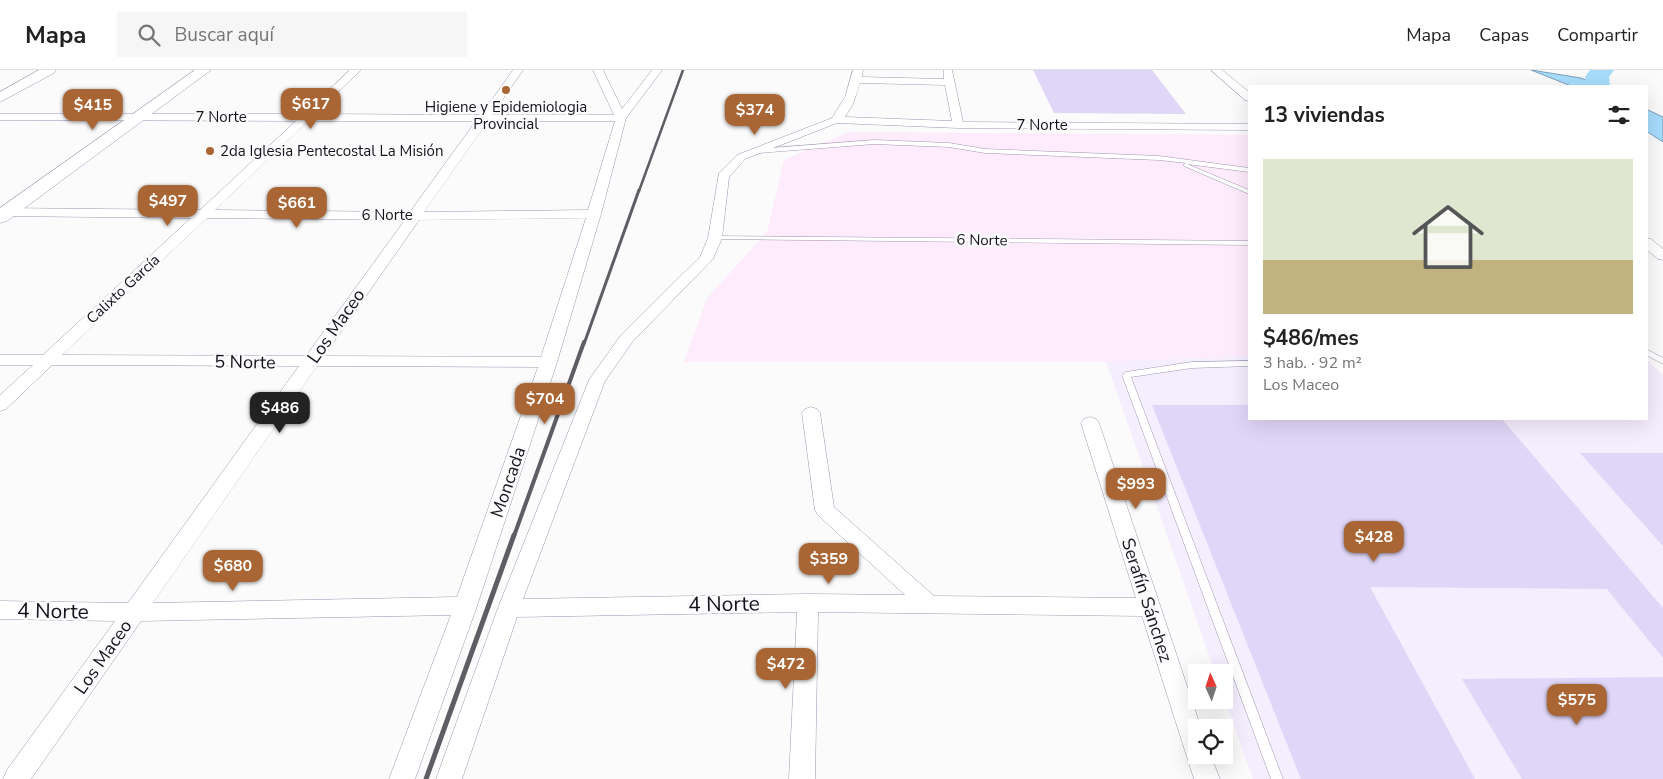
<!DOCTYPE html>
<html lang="es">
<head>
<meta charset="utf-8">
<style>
  body { margin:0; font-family:"Nunito Sans",sans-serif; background:#f6f6f6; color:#222; height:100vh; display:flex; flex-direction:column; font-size:19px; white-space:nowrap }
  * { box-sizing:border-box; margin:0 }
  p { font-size:16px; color:#767676 }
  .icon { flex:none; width:28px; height:28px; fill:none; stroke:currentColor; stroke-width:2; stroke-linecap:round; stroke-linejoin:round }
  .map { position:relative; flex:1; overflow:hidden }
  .panel { position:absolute; left:1248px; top:15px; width:400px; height:335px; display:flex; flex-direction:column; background:#fff; border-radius:0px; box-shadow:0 5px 20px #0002 }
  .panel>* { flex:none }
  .needle { width:32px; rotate:357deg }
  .fabs { position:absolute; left:1188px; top:594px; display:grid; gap:10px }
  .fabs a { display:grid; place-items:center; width:45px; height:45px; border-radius:0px; background:#fff; box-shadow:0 5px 20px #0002; font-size:25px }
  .price { position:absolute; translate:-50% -42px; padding:0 11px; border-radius:10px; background:#a96534; color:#fff; font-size:16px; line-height:32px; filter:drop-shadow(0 1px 2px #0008) }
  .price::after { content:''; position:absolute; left:50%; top:30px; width:15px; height:11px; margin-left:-8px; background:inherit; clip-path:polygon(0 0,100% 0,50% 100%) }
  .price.active { background:#222; color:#fff }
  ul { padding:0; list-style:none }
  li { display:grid; align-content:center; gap:10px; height:265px; padding:0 15px }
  li span { display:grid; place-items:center; height:155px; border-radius:0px; color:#555 }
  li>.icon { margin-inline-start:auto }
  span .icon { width:90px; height:90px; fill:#fffc; stroke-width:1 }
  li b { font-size:21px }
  h2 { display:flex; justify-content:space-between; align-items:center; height:60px; padding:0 15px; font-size:21px }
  header { display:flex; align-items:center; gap:30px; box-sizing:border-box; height:70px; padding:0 25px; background:#fff; border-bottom:1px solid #e0e0e0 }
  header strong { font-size:24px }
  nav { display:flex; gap:28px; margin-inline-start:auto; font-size:18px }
  .search { width:350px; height:45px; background:#f6f6f6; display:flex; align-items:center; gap:12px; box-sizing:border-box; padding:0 18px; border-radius:0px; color:#767676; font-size:19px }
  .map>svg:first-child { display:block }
  .commercial { fill:#feebfb }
  .industrial { fill:#f5eeff }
  .water { fill:#a7dcfc; stroke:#7c9fb9 }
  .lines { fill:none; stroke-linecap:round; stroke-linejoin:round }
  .river { fill:#a7dcfc; fill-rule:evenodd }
  .building { fill:#e0d6f7 }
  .lane-casing { stroke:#9f95b3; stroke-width:1 }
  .street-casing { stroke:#9f95b3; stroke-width:1 }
  .secondary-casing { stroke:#9f95b3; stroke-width:1 }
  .lane { fill:#fff; fill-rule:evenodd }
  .street { fill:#fff; fill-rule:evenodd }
  .secondary { fill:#fff; fill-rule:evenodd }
  .rail-far3 { stroke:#5f5c63; stroke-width:2.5 }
  .rail-far2 { stroke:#5f5c63; stroke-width:3 }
  .rail-far1 { stroke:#5f5c63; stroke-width:4 }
  .rail { stroke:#5f5c63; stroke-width:5 }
  .poi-dot { fill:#a96534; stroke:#fbfbfb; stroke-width:2 }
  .labels { text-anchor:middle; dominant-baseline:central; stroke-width:5; stroke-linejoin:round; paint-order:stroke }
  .far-poi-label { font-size:15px; fill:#16121d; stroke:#fbfbfb }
  .far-street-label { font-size:15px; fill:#16121d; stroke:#fbfbfb }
  .street-label { font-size:18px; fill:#16121d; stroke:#fbfbfb }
  .near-street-label { font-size:21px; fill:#16121d; stroke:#fbfbfb }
</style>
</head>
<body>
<header>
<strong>Mapa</strong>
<div class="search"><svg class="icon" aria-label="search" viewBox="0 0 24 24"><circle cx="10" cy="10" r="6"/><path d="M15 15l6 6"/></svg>Buscar aquí</div>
<nav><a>Mapa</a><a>Capas</a><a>Compartir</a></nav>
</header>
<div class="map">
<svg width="1663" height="709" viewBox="0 0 1663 709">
  <rect width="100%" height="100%" fill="#fbfbfb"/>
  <path class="commercial" d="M848,62l401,3v221l-143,6h-422l23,-64 60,-66 17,-72z"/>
  <path class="industrial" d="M1249,286v63h397v-60l17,16v404h-410l-29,-82v-25h-9l-109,-310z"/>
  <g class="water">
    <path d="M1531,0l50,8 19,8h-29z"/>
    <path d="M1646,39l17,8v25l-17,-11z"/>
  </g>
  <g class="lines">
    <path class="river" d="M1590,0h24l-5,7 1,9h-24l-1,-9z"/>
  </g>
  <g class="building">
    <path d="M1033,0h119l34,44 -132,-1z"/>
    <path d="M1152,335h97v14h253l161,189v50l-56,-69 -237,-2 105,192h-174z"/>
    <path d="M1580,383h83v93z"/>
    <path d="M1663,607v102h-141l-60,-100z"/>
  </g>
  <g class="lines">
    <defs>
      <g id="lane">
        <path d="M874,70l75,3 36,6 174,7 90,12v4l-62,-8 62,26v4l-65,-28 -1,-1 3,-2 -27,-3 -174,-7 -36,-6 -75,-3 -116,9 -3,-2 3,-2z"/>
        <path d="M715,166l534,5v4l-536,-6 -1,-1z"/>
        <path d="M1646,279l17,9v6l-17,-9z"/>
        <path d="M1249,291v5l-57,2 -61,9 152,402h-12l-149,-404 4,-3 66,-10z"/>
      </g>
      <g id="street">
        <path d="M350,0h11l-46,44 166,1 32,-45h10l-31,45h122l-21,-45h10l19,39 30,-39h10l-36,48 -25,96 -44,148 -80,244 -62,173h-26l62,-164 -310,6 -110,158h-28l4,-9 108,-149 -115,-2v-18l128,2 171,-237 -247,-1 -46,44 -6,2v-16l33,-30h-33v-10h43l148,-137 -191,-2v-8l200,2 96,-89 -296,-1v-6h303zM308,51h168l-66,91 -195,-2zM488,51h127l-27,89 -164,2zM207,148l198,2 -99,136 -244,-1zM586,148l-45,139 -217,-1 95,-136zM317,296l221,1 -81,230 -304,6z"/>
        <path d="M853,0h10l-1,7 82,2v-9h8l11,52 286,2v6l-291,-2 -121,-5 -92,36 -16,18 -7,61 -9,21 -80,82 -28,40 -82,218 285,-5 97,1 -87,-80 -3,-5 -13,-97 3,-4 6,-2 6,2 3,4 14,94 100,89 202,2 -55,-175 3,-4 6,-2 6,2 3,4 102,305h-5v27h14l10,24h-26l-52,-163 -324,-4 -3,167h-26l8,-167 -280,5 -55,162h-26l62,-171 91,-228 32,-45 79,-78 8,-19 11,-65 18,-18 95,-37 13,-21zM860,13l85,2 7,36 -107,-4 8,-13z"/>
        <path d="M1211,0h11l27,22v9l-4,-1z"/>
        <path d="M1646,168l5,1 12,10v11l-5,-1 -12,-10z"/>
      </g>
      <g id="secondary">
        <path d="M39,0h17l-2,3 -54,29v-10z"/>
        <path d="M195,0h16l-204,151 -7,2v-15z"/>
      </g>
    </defs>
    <use href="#lane" class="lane-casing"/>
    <use href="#street" class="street-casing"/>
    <use href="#secondary" class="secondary-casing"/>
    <use href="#lane" class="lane"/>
    <use href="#street" class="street"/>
    <use href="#secondary" class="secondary"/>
    <path class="rail-far3" d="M639,121l44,-121"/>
    <path class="rail-far2" d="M584,274l55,-154"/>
    <path class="rail-far1" d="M514,466l70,-194"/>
    <path class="rail" d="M426,709l88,-244"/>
  </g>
  <g class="poi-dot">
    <circle cx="506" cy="20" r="5"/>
    <circle cx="210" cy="81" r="5"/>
  </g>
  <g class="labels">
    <g class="far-poi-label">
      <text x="506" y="37">Higiene y Epidemiologia<tspan x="506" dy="17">Provincial</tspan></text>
      <text x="220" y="81" text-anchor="start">2da Iglesia Pentecostal La Misión</text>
    </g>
    <g class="far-street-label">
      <text x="221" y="47">7 Norte</text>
      <text x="1042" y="55">7 Norte</text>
      <text x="387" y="145">6 Norte</text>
      <text transform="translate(982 170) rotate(1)">6 Norte</text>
      <text transform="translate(123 219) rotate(-43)">Calixto García</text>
    </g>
    <g class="street-label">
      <text transform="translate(336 256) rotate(-55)">Los Maceo</text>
      <text transform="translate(245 292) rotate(1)">5 Norte</text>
      <text transform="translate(508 412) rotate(-71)">Moncada</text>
      <text transform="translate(1147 530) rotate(72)">Serafín Sánchez</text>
      <text transform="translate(103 587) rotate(-55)">Los Maceo</text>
    </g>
    <g class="near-street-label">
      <text transform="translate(724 534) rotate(-1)">4 Norte</text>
      <text transform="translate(53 541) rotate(1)">4 Norte</text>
    </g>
  </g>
</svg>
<div class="fabs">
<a><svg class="needle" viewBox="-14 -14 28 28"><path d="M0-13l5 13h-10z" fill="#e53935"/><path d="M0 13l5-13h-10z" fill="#767676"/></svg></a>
<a><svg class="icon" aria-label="locate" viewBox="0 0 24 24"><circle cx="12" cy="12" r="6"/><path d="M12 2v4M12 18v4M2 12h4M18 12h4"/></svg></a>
</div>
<b class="price" style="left:311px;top:60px">$617</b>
<b class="price" style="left:93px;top:61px">$415</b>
<b class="price" style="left:755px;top:66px">$374</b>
<b class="price" style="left:168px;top:157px">$497</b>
<b class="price" style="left:297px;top:159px">$661</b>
<b class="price" style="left:545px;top:355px">$704</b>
<b class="price active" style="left:280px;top:364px">$486</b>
<b class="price" style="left:1136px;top:440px">$993</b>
<b class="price" style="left:1374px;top:493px">$428</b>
<b class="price" style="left:829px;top:515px">$359</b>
<b class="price" style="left:233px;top:522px">$680</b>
<b class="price" style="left:786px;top:620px">$472</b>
<b class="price" style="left:1577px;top:656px">$575</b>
<section class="panel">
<h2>13 viviendas<svg class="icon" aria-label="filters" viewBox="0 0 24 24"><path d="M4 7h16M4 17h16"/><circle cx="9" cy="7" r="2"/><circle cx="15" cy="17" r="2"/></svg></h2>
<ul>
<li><span style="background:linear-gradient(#dfe7d0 65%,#c2b280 0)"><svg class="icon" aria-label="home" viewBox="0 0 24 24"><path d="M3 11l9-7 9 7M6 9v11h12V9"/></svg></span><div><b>$486/mes</b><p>3 hab. · 92 m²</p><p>Los Maceo</p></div></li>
</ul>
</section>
</div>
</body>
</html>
